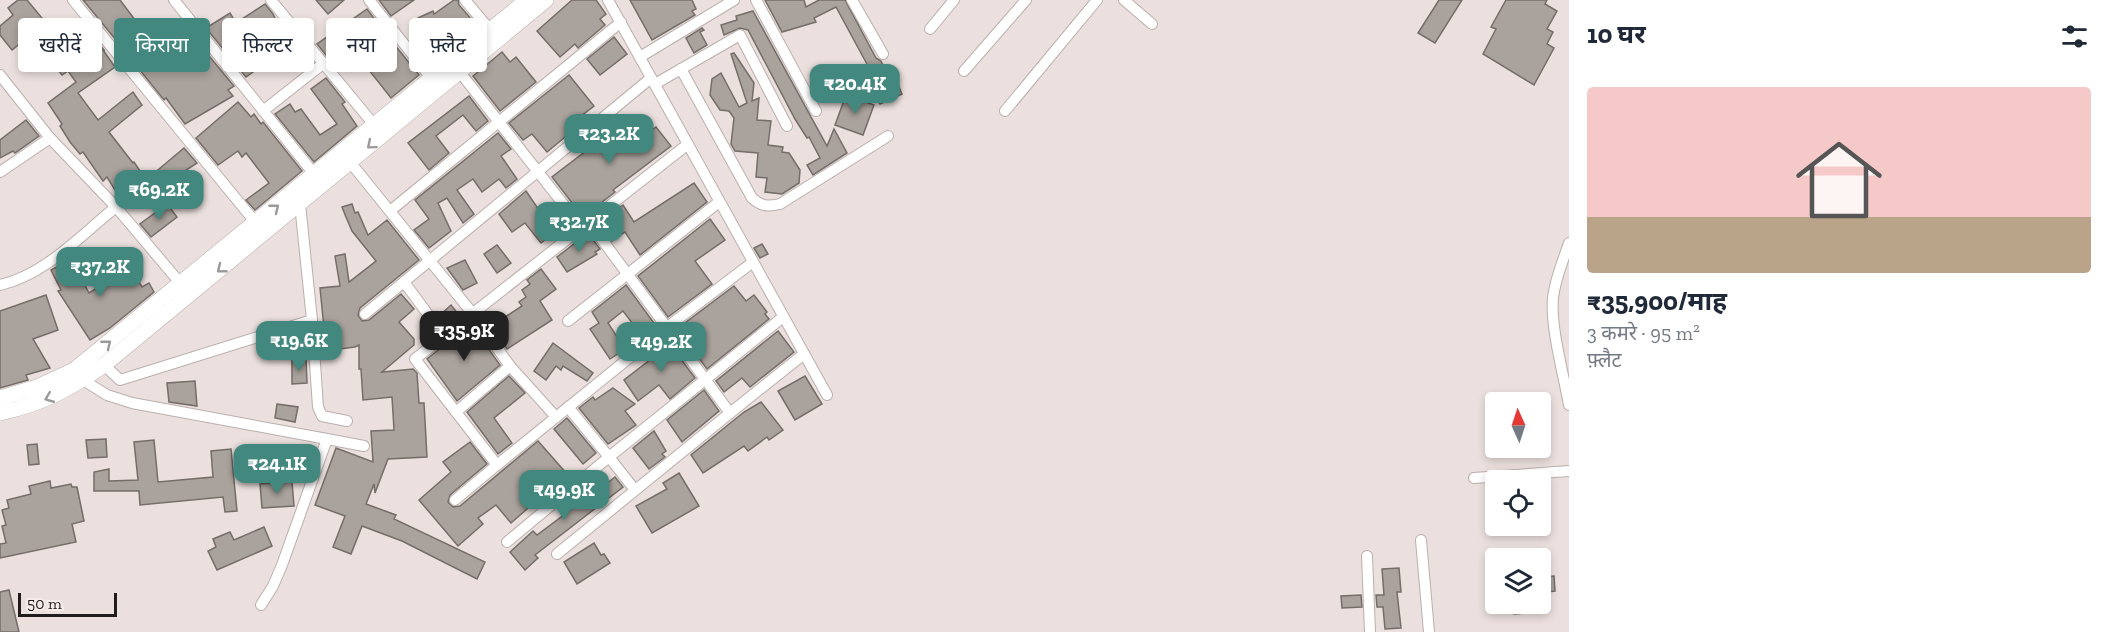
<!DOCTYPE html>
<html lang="hi">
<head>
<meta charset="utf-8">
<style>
  body { margin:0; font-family:"Zilla Slab","Noto Sans Devanagari",serif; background:#f2f2f3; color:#1f2937; height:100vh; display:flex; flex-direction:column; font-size:22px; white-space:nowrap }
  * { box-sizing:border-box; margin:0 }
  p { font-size:20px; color:#747a83 }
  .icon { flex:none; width:33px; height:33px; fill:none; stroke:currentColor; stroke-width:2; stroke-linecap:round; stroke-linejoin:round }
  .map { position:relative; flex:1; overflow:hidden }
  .side { display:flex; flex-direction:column; background:#fff; width:540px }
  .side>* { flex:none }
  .guide { position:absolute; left:18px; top:18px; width:570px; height:54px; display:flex; gap:12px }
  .needle { width:39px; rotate:357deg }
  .fabs { position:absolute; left:1485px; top:392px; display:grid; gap:12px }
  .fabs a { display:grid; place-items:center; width:66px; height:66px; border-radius:6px; background:#fff; box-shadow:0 3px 9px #0003; font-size:30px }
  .scale { position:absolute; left:18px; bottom:15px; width:99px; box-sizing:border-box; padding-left:6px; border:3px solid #211d1c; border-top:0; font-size:16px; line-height:21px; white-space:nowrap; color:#211d1c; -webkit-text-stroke:4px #f8edeb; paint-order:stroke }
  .price { position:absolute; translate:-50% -51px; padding:0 14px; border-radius:12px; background:#43887e; color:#fff; font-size:20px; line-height:39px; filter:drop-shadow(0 2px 3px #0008) }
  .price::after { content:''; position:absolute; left:50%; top:36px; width:18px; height:14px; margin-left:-9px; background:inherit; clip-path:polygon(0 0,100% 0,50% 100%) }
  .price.active { background:#222; color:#fff }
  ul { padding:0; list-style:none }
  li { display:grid; align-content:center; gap:12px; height:318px; padding:0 18px }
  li+li { border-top:2px solid #e0e1e3 }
  li span { display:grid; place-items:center; height:186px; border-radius:6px; color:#555 }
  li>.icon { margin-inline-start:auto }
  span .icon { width:108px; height:108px; fill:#fffc; stroke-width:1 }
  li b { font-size:26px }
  h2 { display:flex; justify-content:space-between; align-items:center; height:72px; padding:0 18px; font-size:26px }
  .tag { padding:0 21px; border-radius:6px; background:#fff; box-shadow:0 3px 9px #0003; font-size:21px; line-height:54px }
  .tag.active { background:#43887e; color:#fff }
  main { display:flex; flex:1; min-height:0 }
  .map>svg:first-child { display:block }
  .building { fill:#aaa29c; stroke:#746d68; stroke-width:1.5 }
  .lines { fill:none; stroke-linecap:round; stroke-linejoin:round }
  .street-casing { stroke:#baafad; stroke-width:12 }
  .secondary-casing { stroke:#baafad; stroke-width:16 }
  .street { stroke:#fff; stroke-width:10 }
  .secondary { stroke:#fff; stroke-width:15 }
  .oneway { stroke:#9b9999 }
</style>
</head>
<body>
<main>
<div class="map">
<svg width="1569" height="632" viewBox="0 0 1569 632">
  <rect width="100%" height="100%" fill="#ebe0dd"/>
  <g class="building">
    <path d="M18,0h9l29,35 16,-12 9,11 7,-4 16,20h-1l12,17 -37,26 20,27 35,-28 9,13 -33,27 24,31 1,-1 12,18 38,-32 13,15 -55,36 -9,-14 -15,10 -11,-18 -4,4 -20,-29 -3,2 -10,-12 -10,-16 2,-2 -14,-21 28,-21 -8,-11 -6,4 -31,-40 -19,15 -12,-15v-9l13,-11 -5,-7z"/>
    <path d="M83,0h37l28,37 27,-15 16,28 9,-5 34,41 -6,4 5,6 -48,28 -19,-26 -2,2 -29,-36 -15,-27 -4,3z"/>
    <path d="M316,0h28l-16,14z"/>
    <path d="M379,0h35l-23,16z"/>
    <path d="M454,0h4l1,5 19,22 -15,12 -13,-20 -27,12 -5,-13 15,-7 1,3z"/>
    <path d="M572,0h24l10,14 -6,5 5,6 -27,23 -3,-4 -15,13 -23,-26z"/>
    <path d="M630,0h62l4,9 -4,2 3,4 -43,25z"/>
    <path d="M765,0h39l2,7 13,-7h26l31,58 5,3 7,17 6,-3 8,19 -22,10 -10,-23 5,-2 -39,-72 -22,11 2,4 -34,10z"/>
    <path d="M1439,0h23l-27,43 -17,-10z"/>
    <path d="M1506,0h41l-2,4 12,7 -10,18 6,3 -6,12 7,4 -20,37 -51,-31 13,-25 -5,-2z"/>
    <path d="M265,4l8,10 16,34 -2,2 3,4 -16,12 -4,-6 -24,17 -40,-49 24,-15 6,10z"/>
    <path d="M367,9l12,16 -15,11 -2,-4 -36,23 -9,-11z"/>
    <path d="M753,11l74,135 7,-17 13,24 -34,22 -6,-10 13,-7 -11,-21 -2,1 -12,-19 -47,-89 -8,-2 -16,7 -3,-10 16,-5 -1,-4z"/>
    <path d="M702,28l2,2 -4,2 7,13 -13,8 -8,-15z"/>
    <path d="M385,33l34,42 -28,23 -34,-43 14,-10 -3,-4z"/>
    <path d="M614,37l13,17 -27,21 -13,-16z"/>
    <path d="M502,52l8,10 6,-5 20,25 -36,29 -27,-35z"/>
    <path d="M734,53l20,30 -2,18 7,-3 -2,22 14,1 -3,24 15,2 -1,5 7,1 11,17 -1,13 -17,11 -17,-2 2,-14 -11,-1 2,-24 -23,-2 -4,-7 3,-26 -5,-7 -9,-1 -10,-15 2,-16 9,-6 18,34 8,-4 -16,-49z"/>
    <path d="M569,75l25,31 -22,17 4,5 -29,24 -15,-18 -9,6 -14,-17z"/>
    <path d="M326,78l19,24 -3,2 15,22 -43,36 -39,-48 15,-10 5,8 6,-3 19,26 17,-11 -26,-35z"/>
    <path d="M846,95l28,10 -11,30 -28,-10z"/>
    <path d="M469,96l19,25 -12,10 -13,-16 -27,21 13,17 -20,17 -21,-27z"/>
    <path d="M238,102l13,15 3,-3 7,10 2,-2 39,49 -47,39 -9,-10 23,-17 -23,-30 -4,4 -4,-6 -20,14 -22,-27z"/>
    <path d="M628,116l15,20 13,-9 15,19 -58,44 2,2 -32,25 -31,-40 47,-36 -2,-2z"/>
    <path d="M26,120l13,16 -24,17 -2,-2 -13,7v-18z"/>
    <path d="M498,133l13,16 -10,7 16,23 -11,9 -7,-9 -17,13 -9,-13 -16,11 17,24 -11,9 -16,-25 -9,5 13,28 -22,17 -15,-18 15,-11 -14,-19z"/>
    <path d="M694,183l13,19 -67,53 -15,-23 -13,9 -13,-18 24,-18 11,17z"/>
    <path d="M526,191l15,22 12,-9 15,18 -27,21 -16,-20 -13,9 -13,-18z"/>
    <path d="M167,204l10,13 -26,20 -11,-13z"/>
    <path d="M352,204l3,9 3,-1 10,23 19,-15 32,40 -59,48 -2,7 4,6 7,-1 32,-26 13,15 -15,13 15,17v6l-32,27 31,-3 4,4 2,30h5l3,54 -39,2 -13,34 -1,-9 -8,20 30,11 -2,4 91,43 -8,17 -75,-38 -40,-15 -11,28 -18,-7 12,-31 -30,-11 21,-57 37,14 -2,-31 23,-1 -2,-33 -29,3 -2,-31h-2v-24l-4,2 -15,2 -2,-22 -14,1 -4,-40 20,-2 -5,-30 10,-2 4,28 27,-21 -24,-30 -6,-14 -4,-10z"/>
    <path d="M710,219l15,21 -30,21 17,23 -44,33 -30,-41z"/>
    <path d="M588,233l12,16 -5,3 2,2 -30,18 -10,-15z"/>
    <path d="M762,244l6,10 -8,4 -6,-10z"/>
    <path d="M497,245l14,18 -14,10 -13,-19z"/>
    <path d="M71,259l18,34 41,-26 12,20 7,-4 5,9 -44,36 -20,12 -32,-49 3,-1 -10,-20z"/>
    <path d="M465,260l12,23 -14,7 -16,-22z"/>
    <path d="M541,269l15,20 -16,12 12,19 -45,29 -16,-23 31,-20 -3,-4 7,-5 -4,-7 8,-6 -3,-4z"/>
    <path d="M626,285l30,41 -13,11 -20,-26 -15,12 17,26 -15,10 -20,-30 9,-6 -7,-11z"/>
    <path d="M734,286l12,15 8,-6 13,17 -2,2 4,5 -62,50 -30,-40z"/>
    <path d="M46,295l12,35 -25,9 17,29 -24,7 2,5 -28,8v-77z"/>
    <path d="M451,305l8,10 -13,10 -7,-9z"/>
    <path d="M471,324l29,41 -43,36 -30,-42z"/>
    <path d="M778,331l16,21 -44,35 -8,-9 -18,14 -8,-11z"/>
    <path d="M665,338l30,40 -25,21 -11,-14 -21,16 -14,-21 31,-24 -5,-6z"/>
    <path d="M553,343l40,30 -6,8 -24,-15 -2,4 -5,-4 -10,14 -12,-9z"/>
    <path d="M306,359l1,24 -15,1v-24z"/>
    <path d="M509,376l16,17 -31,25 18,25 -14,11 -31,-42z"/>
    <path d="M805,376l17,28 -27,16 -17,-29z"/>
    <path d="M195,381l2,25 -28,-4 -2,-19z"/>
    <path d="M613,388l22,16 -10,7 11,14 -28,19 -29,-36 14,-11 2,3z"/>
    <path d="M704,390l15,21 -37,31 -15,-22z"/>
    <path d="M761,402l22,28 -14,10 -2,-3 -19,14 -4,-5 -41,27 -12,-18 53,-43z"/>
    <path d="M277,404l21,3 -3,15 -20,-4z"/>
    <path d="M567,418l29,35 -13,11 -29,-35z"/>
    <path d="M654,431l12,20 -4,3 3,3 -16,12 -16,-21z"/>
    <path d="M106,439l1,18 -19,1 -2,-18z"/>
    <path d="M154,440l4,42 55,-5 -2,-26 20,-2 6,62 -12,1 -2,-15 -83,8 -1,-14h-45v-19l15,-3v12l29,-1 -4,-38z"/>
    <path d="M538,441l29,33 -56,49 -15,-18 -18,13 5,6 -25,22 -39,-46 32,-28 -8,-10 27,-20 17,22 -37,31 -2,7 5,5 7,-1z"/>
    <path d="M37,444l2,20 -10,1 -2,-20z"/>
    <path d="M679,473l20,33 -47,27 -16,-27 31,-17 -4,-6z"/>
    <path d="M615,477l8,10 -88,68 3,3 -13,12 -15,-18 23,-21 4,4 32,-24 -5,-7 17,-14 4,1 10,-8 5,6z"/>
    <path d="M50,481l1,7 20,-4 1,3h5l7,34 -12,3 4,18 -76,16v-14l6,-1 -4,-17 4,-1 -4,-15 7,-2 -2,-8 24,-6 -2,-8z"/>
    <path d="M292,482l2,24 -32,2 -2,-24z"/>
    <path d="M264,527l8,19 -55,24 -9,-19 8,-4 -3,-8 17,-7 4,8z"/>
    <path d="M594,543l7,12 3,-1 6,9 -33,21 -13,-22z"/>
    <path d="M1399,568l2,24h-4l4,36 -16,1 -2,-22h-6l-1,-12h8l-2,-26z"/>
    <path d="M1554,576l1,15 -15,2v-16z"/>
    <path d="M9,590l10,42h-19v-40z"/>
    <path d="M1361,595l1,12 -20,1 -1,-12z"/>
    <path d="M1513,603h34l1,8 -34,3z"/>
  </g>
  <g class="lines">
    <defs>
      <g id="street">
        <path d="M73,0l183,223"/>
        <path d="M174,0l141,175"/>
        <path d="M271,0l104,126"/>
        <path d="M369,0l63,79"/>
        <path d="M465,0l26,31"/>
        <path d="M608,0l219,395"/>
        <path d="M756,0l60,111"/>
        <path d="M852,0l31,54"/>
        <path d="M1124,0l28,24"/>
        <path d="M930,29l24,-29"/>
        <path d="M640,57l94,-57"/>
        <path d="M681,69l71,129c9,8 15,9 28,6l108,-68"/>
        <path d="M459,71l123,157"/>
        <path d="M964,71l62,-71"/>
        <path d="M0,75l50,63 66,69 65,77"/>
        <path d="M655,84l85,-49 47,91"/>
        <path d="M263,111l61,-48"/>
        <path d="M1005,111l92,-111"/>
        <path d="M350,162l123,152 37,52 46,51"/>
        <path d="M0,172l50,-34"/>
        <path d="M390,211l231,-189"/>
        <path d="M589,222l141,191 74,-59"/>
        <path d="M1569,243c-6,18 -14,36 -16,55 -3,28 11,78 16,107"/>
        <path d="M404,282l40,54"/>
        <path d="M0,285c45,-10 81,-50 116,-78"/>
        <path d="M365,314l286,-236"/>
        <path d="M312,320l6,87 4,9 25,5"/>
        <path d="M568,321l151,-119"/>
        <path d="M104,365l16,15 192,-60 -12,-116"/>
        <path d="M83,380l24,15 25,8 195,36 -45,126 -9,21 -12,19"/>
        <path d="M568,407l41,50 174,-140"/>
        <path d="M456,412l54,-46"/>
        <path d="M327,439l37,7"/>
        <path d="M497,465l169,-137 87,-66"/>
        <path d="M1474,478l95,-7"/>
        <path d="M455,500l42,-35 -82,-106 273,-215"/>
        <path d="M1421,540l8,92"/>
        <path d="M507,542l102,-85 26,33"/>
        <path d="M557,554l173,-141"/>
        <path d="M1367,556l3,76"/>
      </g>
      <g id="secondary">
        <path d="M0,398l37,-11 37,-17 453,-370"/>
        <path d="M0,413c44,-10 68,-23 104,-48l442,-365"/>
      </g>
    </defs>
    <use href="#street" class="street-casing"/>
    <use href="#secondary" class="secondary-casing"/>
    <use href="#street" class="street"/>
    <use href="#secondary" class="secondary"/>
  </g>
  <defs><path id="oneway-chevron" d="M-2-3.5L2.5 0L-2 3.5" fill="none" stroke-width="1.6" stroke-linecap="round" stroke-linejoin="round" transform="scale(1.5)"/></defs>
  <g class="oneway">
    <use href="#oneway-chevron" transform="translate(371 145) rotate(140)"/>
    <use href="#oneway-chevron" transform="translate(275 208) rotate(-39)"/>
    <use href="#oneway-chevron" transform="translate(221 269) rotate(141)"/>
    <use href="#oneway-chevron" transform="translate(107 344) rotate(-39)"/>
    <use href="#oneway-chevron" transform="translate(49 398) rotate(158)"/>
  </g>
</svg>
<div class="fabs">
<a><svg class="needle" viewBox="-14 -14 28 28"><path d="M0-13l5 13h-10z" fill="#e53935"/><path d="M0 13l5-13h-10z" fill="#747a83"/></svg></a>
<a><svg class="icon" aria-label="locate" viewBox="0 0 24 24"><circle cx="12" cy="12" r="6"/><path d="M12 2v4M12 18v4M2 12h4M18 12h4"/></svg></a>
<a><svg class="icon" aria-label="layers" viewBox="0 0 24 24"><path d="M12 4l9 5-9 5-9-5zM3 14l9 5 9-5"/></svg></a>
</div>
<div class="scale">50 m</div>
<b class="price" style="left:855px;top:115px">₹20.4K</b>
<b class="price" style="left:609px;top:165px">₹23.2K</b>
<b class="price" style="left:159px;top:221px">₹69.2K</b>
<b class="price" style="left:579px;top:253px">₹32.7K</b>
<b class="price" style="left:100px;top:298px">₹37.2K</b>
<b class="price active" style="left:464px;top:362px">₹35.9K</b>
<b class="price" style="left:299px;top:372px">₹19.6K</b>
<b class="price" style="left:661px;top:373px">₹49.2K</b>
<b class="price" style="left:277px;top:495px">₹24.1K</b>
<b class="price" style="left:564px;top:521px">₹49.9K</b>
<div class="guide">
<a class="tag">खरीदें</a>
<a class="tag active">किराया</a>
<a class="tag">फ़िल्टर</a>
<a class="tag">नया</a>
<a class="tag">फ़्लैट</a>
</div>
</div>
<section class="side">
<h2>10 घर<svg class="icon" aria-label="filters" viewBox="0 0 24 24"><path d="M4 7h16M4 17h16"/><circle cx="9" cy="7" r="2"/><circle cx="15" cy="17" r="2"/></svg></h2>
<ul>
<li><span style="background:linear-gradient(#f6c9c9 70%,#b9a48a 0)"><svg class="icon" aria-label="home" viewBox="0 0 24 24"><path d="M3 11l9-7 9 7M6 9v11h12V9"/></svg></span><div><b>₹35,900/माह</b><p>3 कमरे · 95 m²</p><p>फ़्लैट</p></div></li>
</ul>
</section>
</main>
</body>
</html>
